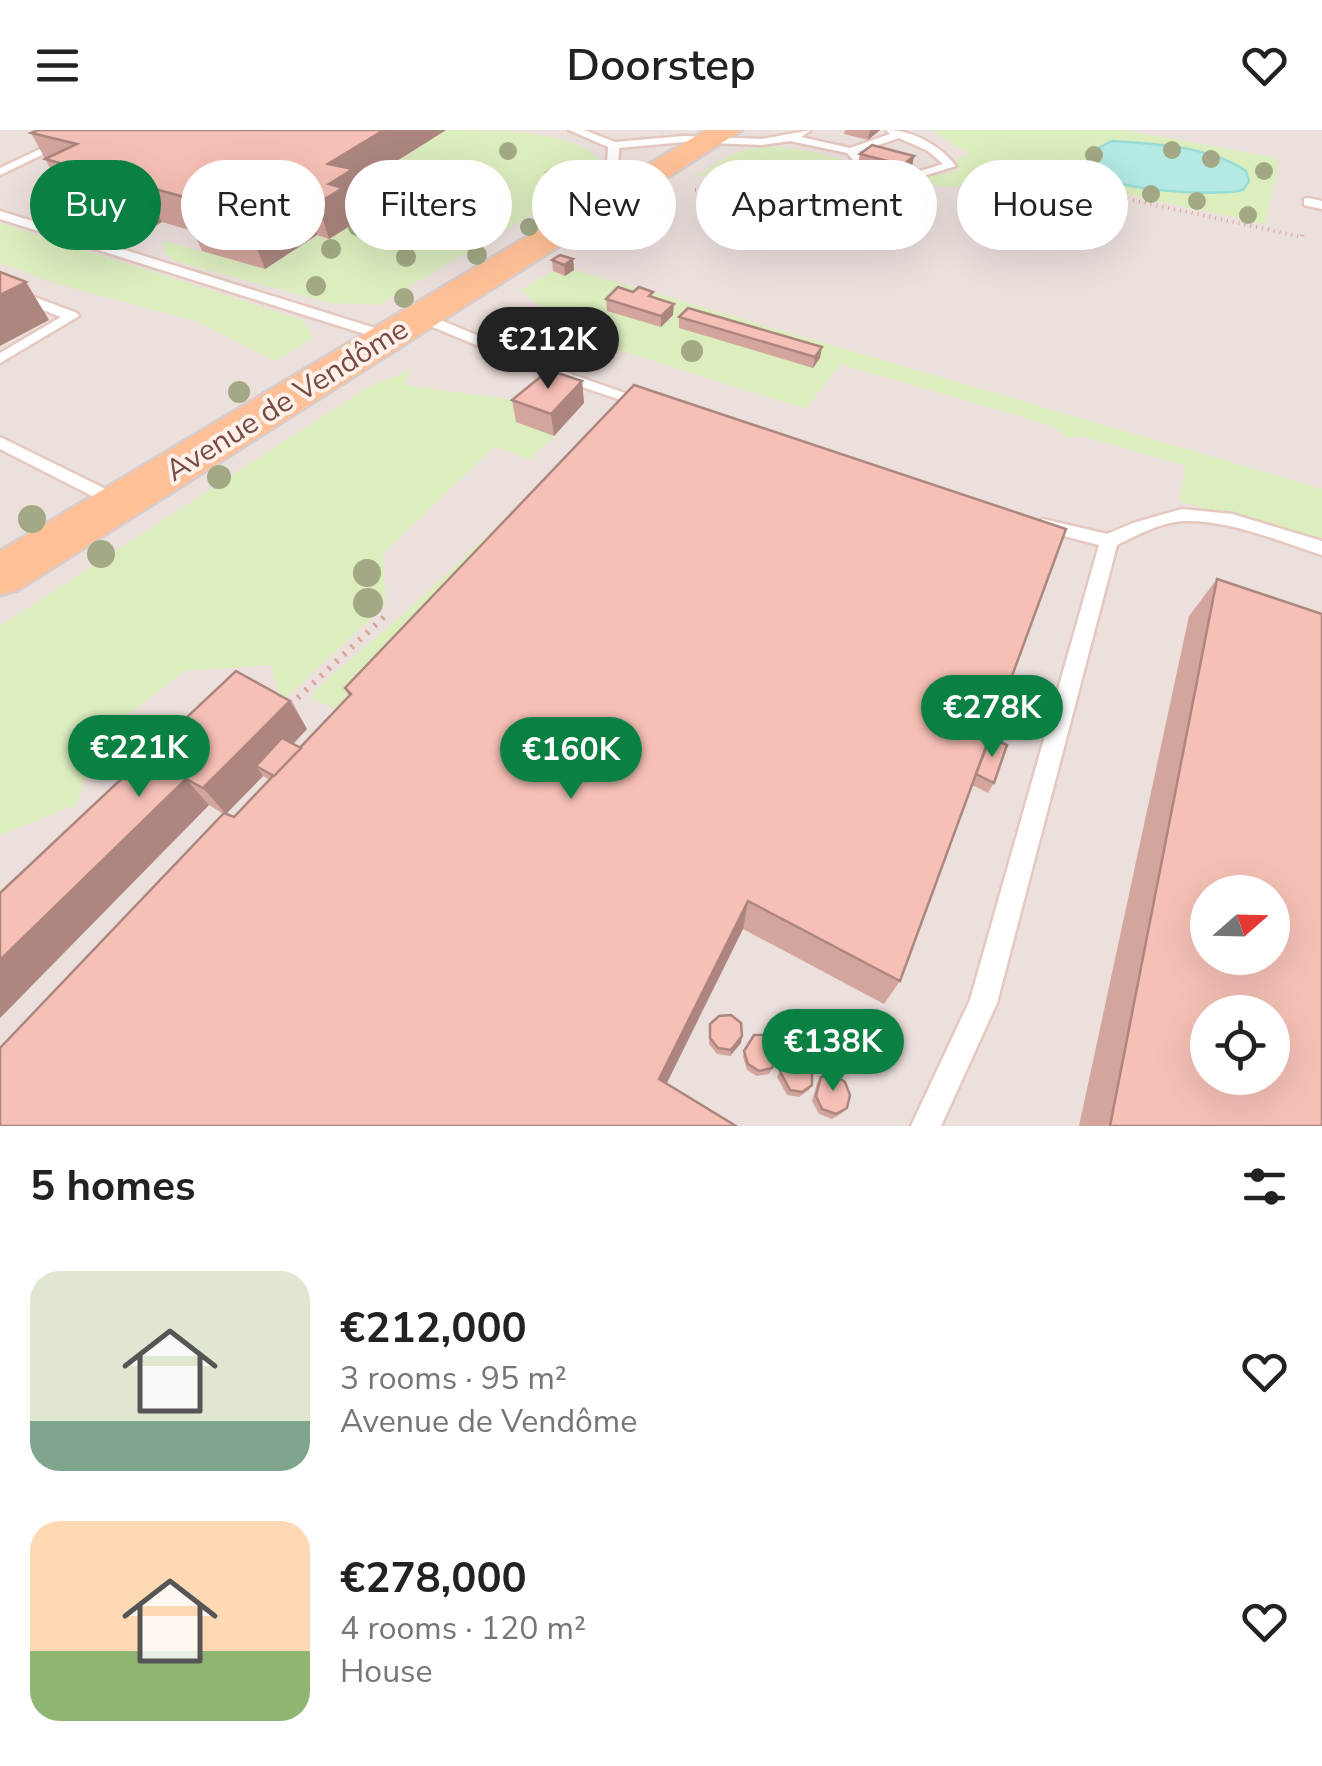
<!DOCTYPE html>
<html lang="en">
<head>
<meta charset="utf-8">
<style>
  body { margin:0; font-family:"Nunito Sans",sans-serif; background:#f6f6f6; color:#222; height:100vh; display:flex; flex-direction:column; font-size:38px; white-space:nowrap }
  * { box-sizing:border-box; margin:0 }
  p { font-size:32px; color:#767676 }
  .icon { flex:none; width:55px; height:55px; fill:none; stroke:currentColor; stroke-width:2; stroke-linecap:round; stroke-linejoin:round }
  .map { position:relative; height:996px; overflow:hidden }
  .drawer { display:flex; flex-direction:column; background:#fff; flex:1 }
  .drawer>* { flex:none }
  .top-card { position:absolute; left:30px; top:30px; width:1262px; height:90px; display:flex; gap:20px }
  .needle { width:65px; rotate:70deg }
  .controls { position:absolute; left:1190px; top:745px; display:grid; gap:20px }
  .controls a { display:grid; place-items:center; width:100px; height:100px; border-radius:50%; background:#fff; box-shadow:0 10px 40px #0002; font-size:50px }
  .price { position:absolute; translate:-50% -85px; padding:0 22px; border-radius:35px; background:#0b8043; color:#fff; font-size:32px; line-height:65px; filter:drop-shadow(0 2px 5px #0008) }
  .price::after { content:''; position:absolute; left:50%; top:60px; width:30px; height:22px; margin-left:-15px; background:inherit; clip-path:polygon(0 0,100% 0,50% 100%) }
  .price.current { background:#222; color:#fff }
  ul { padding:0; list-style:none }
  li { display:flex; align-items:center; gap:30px; height:250px; padding:0 30px }
  li span { display:grid; place-items:center; flex:none; width:280px; height:200px; border-radius:30px; color:#555 }
  li>.icon { margin-inline-start:auto }
  span .icon { width:120px; height:120px; fill:#fffc; stroke-width:1 }
  li b { font-size:42px }
  h2 { display:flex; justify-content:space-between; align-items:center; height:120px; padding:0 30px; font-size:42px }
  .chip { padding:0 35px; border-radius:45px; background:#fff; box-shadow:0 10px 40px #0002; font-size:35px; line-height:90px }
  .chip.current { background:#0b8043; color:#fff }
  header { display:flex; justify-content:space-between; align-items:center; height:130px; padding:0 30px; background:#fff; font-size:45px; font-weight:600 }
  .map>svg:first-child { display:block }
  .industrial { fill:#ece0dd; fill-rule:evenodd }
  .green { fill:#dcedbe }
  .water { fill:#b4e9e4; stroke:#99dcd6; stroke-width:2.5 }
  .lines { fill:none; stroke-linecap:round; stroke-linejoin:round }
  .lane-casing { stroke:#e5c8bf; stroke-width:5 }
  .primary-casing { stroke:#d9cdcb; stroke-width:5 }
  .path-far1 { stroke:#dba399; stroke-width:4; stroke-dasharray:1 5; stroke-linecap:butt }
  .path { stroke:#dba399; stroke-width:6; stroke-dasharray:2.5 8; stroke-linecap:butt }
  .lane { fill:#fff; fill-rule:evenodd }
  .primary { fill:#ffc097; fill-rule:evenodd }
  .tree { fill:#a2a984 }
  .wall { fill:#d4a59d; fill-rule:evenodd }
  .shaded-wall { fill:#ac867f }
  .building { fill:#f6c0b6; stroke:#ac867f; stroke-width:2.5; fill-rule:evenodd }
  .labels { text-anchor:middle; dominant-baseline:central; stroke-width:8; stroke-linejoin:round; paint-order:stroke }
  .far-street-label { font-size:30px; fill:#784c46; stroke:#fff1e9 }
</style>
</head>
<body>
<header><svg class="icon" aria-label="menu" viewBox="0 0 24 24"><path d="M4 6h16M4 12h16M4 18h16"/></svg>Doorstep<svg class="icon" aria-label="heart" viewBox="0 0 24 24"><path d="M12 20l-8-8c-3-5 5-10 8-4 3-6 11-1 8 4z"/></svg></header>
<div class="map">
<svg width="1322" height="996" viewBox="0 0 1322 996">
  <rect width="100%" height="100%" fill="#feece1"/>
  <path class="industrial" d="M0,0h1322v996h-1322zM1208,762h64v66h-64zM1208,882h64v66h-64z"/>
  <g class="green">
    <path d="M446,0c36,0 139,0 152,31l-5,17 -215,127 -48,-2 -156,-42 -10,-10v-10l101,28 52,-34 13,4 9,-19 22,-15 -23,-6z"/>
    <path d="M931,0h192l154,28 1,9 -13,57 -172,-37 -352,-1 -2,-4 -42,-6c15,-9 32,-23 48,-26 73,-17 147,46 214,19l-3,-10 15,-4z"/>
    <path d="M0,93l303,97 10,18 -38,23 -79,-40 -135,-36 -61,-22z"/>
    <path d="M562,136l760,223v56l-142,-44 5,-35 -103,-30 -14,2 -15,-12 -213,-62 -34,45 -226,-71 -60,-48z"/>
    <path d="M411,240l-7,15 110,15 40,36 -24,24 -35,-14 -112,108 3,50 -104,98 -12,-37 -86,6 -85,67 -23,67 -76,30v-209l368,-239z"/>
    <path d="M508,386l32,12 -203,181 -25,-10 3,-9 93,-80z"/>
  </g>
  <g class="water">
    <path d="M1112,11c44,3 97,5 134,30l3,10 -6,9c-28,7 -137,1 -155,-21l-1,-15z"/>
    <path d="M399,67l61,18 -36,23 -56,-15z"/>
  </g>
  <g class="lines">
    <defs>
      <g id="lane">
        <path d="M80,0h14l-94,45v-7z"/>
        <path d="M569,0h15l31,12 69,-6 78,3 49,-9 -10,7 49,11 40,-14 -4,-4c26,0 54,15 70,36l-36,11 -67,-17 -6,-7 -57,-12 -28,4 -78,-3 -65,6 -2,53 -6,4 -6,-4 3,-54zM899,8l29,13 15,13 -23,7 -62,-19z"/>
        <path d="M1308,68l14,3v8l-18,-4v-6z"/>
        <path d="M0,81l394,123 2,3 -12,3 -384,-121z"/>
        <path d="M0,154l77,29 2,3 -79,47v-10l61,-36 -61,-24z"/>
        <path d="M416,184h10l142,59 88,31 -8,5 -90,-30 -142,-59z"/>
        <path d="M0,307l126,62 3,4 -3,4h-12l-114,-58z"/>
        <path d="M1182,379l50,5 90,27v14c-44,-14 -91,-35 -138,-34 -23,1 -47,14 -67,24l-120,458 -56,123h-30l59,-126 129,-455 -62,-16 -3,-4 9,-6 64,15 26,-11z"/>
      </g>
      <path id="primary" d="M706,0h36l-724,460 -18,5v-44z"/>
    </defs>
    <use href="#lane" class="lane-casing"/>
    <use href="#primary" class="primary-casing"/>
    <g class="path-far1">
      <path d="M695,60h172"/>
      <path d="M960,60l131,1 211,46 2,-6"/>
    </g>
    <path class="path" d="M290,575l94,-88"/>
    <use href="#lane" class="lane"/>
    <use href="#primary" class="primary"/>
  </g>
  <g class="tree">
    <circle cx="1172" cy="20" r="9"/>
    <circle cx="508" cy="21" r="9"/>
    <circle cx="1094" cy="25" r="9"/>
    <circle cx="1211" cy="29" r="9"/>
    <circle cx="1264" cy="41" r="9"/>
    <circle cx="816" cy="46" r="9"/>
    <circle cx="552" cy="48" r="9"/>
    <circle cx="586" cy="62" r="9"/>
    <circle cx="1151" cy="64" r="9"/>
    <circle cx="409" cy="70" r="9"/>
    <circle cx="1197" cy="71" r="9"/>
    <circle cx="496" cy="75" r="9"/>
    <circle cx="1248" cy="85" r="9"/>
    <circle cx="470" cy="95" r="9"/>
    <circle cx="357" cy="97" r="9"/>
    <circle cx="529" cy="97" r="9"/>
    <circle cx="331" cy="119" r="10"/>
    <circle cx="477" cy="125" r="10"/>
    <circle cx="406" cy="127" r="10"/>
    <circle cx="316" cy="156" r="10"/>
    <circle cx="404" cy="168" r="10"/>
    <circle cx="692" cy="221" r="11"/>
    <circle cx="239" cy="262" r="11"/>
    <circle cx="219" cy="347" r="12"/>
    <circle cx="32" cy="389" r="14"/>
    <circle cx="101" cy="424" r="14"/>
    <circle cx="367" cy="443" r="14"/>
    <circle cx="368" cy="473" r="15"/>
  </g>
  <g class="wall">
    <path d="M38,0h408l-89,56 5,19 -12,8 3,11 -24,15 -12,-4 -52,34 -63,-18 -9,-20 -31,-9 -16,9 -63,-18 -5,-11 5,-2 -30,-9 -5,-10 7,-4 -24,-44z"/>
    <path d="M845,0h35l-12,10 -24,-6z"/>
    <path d="M860,24l54,2 -2,10 -12,10 -42,-12z"/>
    <path d="M573,129l1,11 -9,6 -12,-5 -1,-11z"/>
    <path d="M653,167l20,18 -12,12 -54,-16 -1,-12z"/>
    <path d="M679,187l141,41 -7,10 -134,-40z"/>
    <path d="M582,251l2,22 -30,33 -38,-14 -4,-22z"/>
    <path d="M1217,449l105,547h-243l110,-510z"/>
    <path d="M345,558l645,50 4,45 -6,10 -16,-8 -72,196 -16,23 -141,-75 -77,154 -457,-278 -209,213v-125l292,-192 15,28 -14,15 8,4 48,-51zM263,646l7,4 -36,37 -8,-3z"/>
    <path d="M710,894l32,12 -1,7 -11,13 -13,-2 -8,-10z"/>
    <path d="M744,921l34,7 -9,16 -12,2 -10,-6 -4,-13z"/>
    <path d="M789,926l23,29 -3,5 -10,7 -12,-2 -10,-18z"/>
    <path d="M821,947l26,31 -5,5 -10,6 -13,-5 -7,-13 5,-18z"/>
  </g>
  <g class="shaded-wall">
    <path d="M384,0h62l-89,56 5,19 -12,8 3,11 -24,15 -11,-36 10,-39z"/>
    <path d="M870,0h10l-12,10z"/>
    <path d="M914,26l-2,10 -12,10 3,-11z"/>
    <path d="M305,69l12,36 -52,34 -14,-36z"/>
    <path d="M157,82l5,10 -16,9 -5,-11z"/>
    <path d="M573,129l1,11 -9,6 -1,-11z"/>
    <path d="M26,152l23,38 -49,26v-51z"/>
    <path d="M674,174l-1,11 -12,12v-11z"/>
    <path d="M822,217l-2,11 -7,10 2,-11z"/>
    <path d="M582,251l2,22 -30,33 -3,-22z"/>
    <path d="M290,571l17,28 -40,43 -11,-6 7,10 -37,38 -23,-26z"/>
    <path d="M186,649l23,26 -209,213v-58z"/>
    <path d="M748,771l-5,28 -83,168 -1,-18z"/>
    <path d="M742,906l-1,7 -11,13 1,-6z"/>
  </g>
  <g class="building">
    <path d="M38,0h346l-56,34 25,5 -24,15 14,4 -25,15 -13,-4 -54,34 -65,-19 20,-11 -161,-44 32,-15 -46,-11z"/>
    <path d="M872,15l42,11 -11,9 -43,-11z"/>
    <path d="M93,64l64,18 -16,8 -63,-18z"/>
    <path d="M560,125l13,4 -9,6 -12,-5z"/>
    <path d="M0,142l26,10 -26,13z"/>
    <path d="M618,157l15,5 6,-5 14,5 -4,4 25,8 -13,12 -55,-17z"/>
    <path d="M688,178l134,39 -7,10 -136,-40z"/>
    <path d="M549,240l33,11 -31,33 -39,-14z"/>
    <path d="M634,255l432,144 -166,452 -152,-80 -89,178 77,47h-736v-78l224,-235 10,4 117,-123 -6,-6z"/>
    <path d="M1217,449l105,35v512h-212zM1208,762h64v66h-64zM1208,882h64v66h-64z"/>
    <path d="M236,541l54,30 -87,87 -17,-9 -186,181v-67z"/>
    <path d="M282,608l19,10 -27,28 -18,-10z"/>
    <path d="M990,608l17,7 -13,38 -18,-9z"/>
    <path d="M731,885l10,8 1,13 -11,14 -13,-2 -8,-10v-14l9,-8z"/>
    <path d="M754,905h13l9,9 2,14 -6,10 -13,3 -11,-7 -4,-13z"/>
    <path d="M789,926h12l11,9v20l-10,7 -12,-2 -10,-19z"/>
    <path d="M833,944l12,8 5,13 -3,13 -11,6 -14,-5 -6,-13 5,-19z"/>
  </g>
  <g class="labels">
    <g class="far-street-label">
      <text transform="translate(287 270) rotate(-32)">Avenue de Vendôme</text>
    </g>
  </g>
</svg>
<div class="controls">
<a><svg class="needle" viewBox="-14 -14 28 28"><path d="M0-13l5 13h-10z" fill="#e53935"/><path d="M0 13l5-13h-10z" fill="#767676"/></svg></a>
<a><svg class="icon" aria-label="locate" viewBox="0 0 24 24"><circle cx="12" cy="12" r="6"/><path d="M12 2v4M12 18v4M2 12h4M18 12h4"/></svg></a>
</div>
<b class="price current" style="left:548px;top:262px">€212K</b>
<b class="price" style="left:992px;top:630px">€278K</b>
<b class="price" style="left:139px;top:670px">€221K</b>
<b class="price" style="left:571px;top:672px">€160K</b>
<b class="price" style="left:833px;top:964px">€138K</b>
<div class="top-card">
<a class="chip current">Buy</a>
<a class="chip">Rent</a>
<a class="chip">Filters</a>
<a class="chip">New</a>
<a class="chip">Apartment</a>
<a class="chip">House</a>
</div>
</div>
<section class="drawer">
<h2>5 homes<svg class="icon" aria-label="filters" viewBox="0 0 24 24"><path d="M4 7h16M4 17h16"/><circle cx="9" cy="7" r="2"/><circle cx="15" cy="17" r="2"/></svg></h2>
<ul>
<li><span style="background:linear-gradient(#dfe7d0 75%,#7fa58c 0)"><svg class="icon" aria-label="home" viewBox="0 0 24 24"><path d="M3 11l9-7 9 7M6 9v11h12V9"/></svg></span><div><b>€212,000</b><p>3 rooms · 95 m²</p><p>Avenue de Vendôme</p></div><svg class="icon" aria-label="heart" viewBox="0 0 24 24"><path d="M12 20l-8-8c-3-5 5-10 8-4 3-6 11-1 8 4z"/></svg></li>
<li><span style="background:linear-gradient(#ffd9b3 65%,#8fb573 0)"><svg class="icon" aria-label="home" viewBox="0 0 24 24"><path d="M3 11l9-7 9 7M6 9v11h12V9"/></svg></span><div><b>€278,000</b><p>4 rooms · 120 m²</p><p>House</p></div><svg class="icon" aria-label="heart" viewBox="0 0 24 24"><path d="M12 20l-8-8c-3-5 5-10 8-4 3-6 11-1 8 4z"/></svg></li>
</ul>
</section>
</body>
</html>
